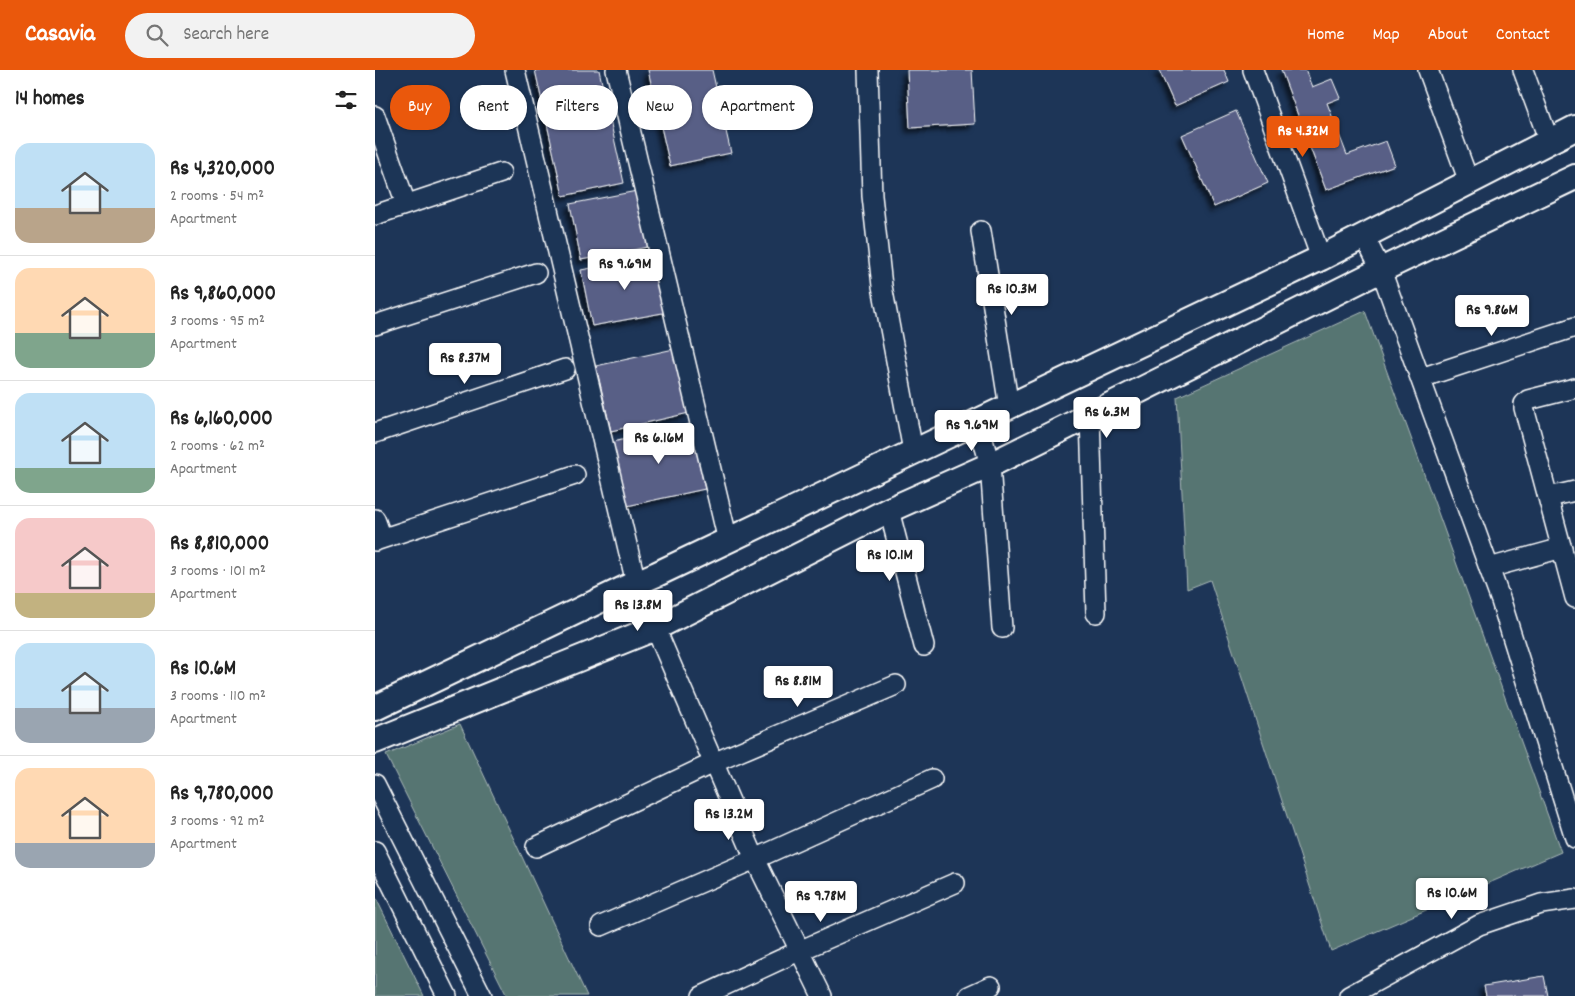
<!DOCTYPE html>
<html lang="en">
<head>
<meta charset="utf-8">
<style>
  body { margin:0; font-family:Dekko,sans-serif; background:#f2f2f2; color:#222; height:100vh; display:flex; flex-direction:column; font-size:19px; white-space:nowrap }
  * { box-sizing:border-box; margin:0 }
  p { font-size:16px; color:#767676 }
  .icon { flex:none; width:28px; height:28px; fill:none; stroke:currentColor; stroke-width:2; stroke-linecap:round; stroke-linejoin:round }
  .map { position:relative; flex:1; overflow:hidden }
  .panel { display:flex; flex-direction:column; background:#fff; width:375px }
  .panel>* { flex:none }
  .top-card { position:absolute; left:15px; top:15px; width:475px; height:45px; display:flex; gap:10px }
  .price { position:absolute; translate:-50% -42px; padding:0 11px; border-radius:5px; background:#fff; color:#222; font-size:16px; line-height:32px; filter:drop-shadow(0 1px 2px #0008) }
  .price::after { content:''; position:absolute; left:50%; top:30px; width:15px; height:11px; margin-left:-8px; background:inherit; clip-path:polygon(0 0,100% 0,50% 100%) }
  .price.current { background:#ea580c; color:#fff }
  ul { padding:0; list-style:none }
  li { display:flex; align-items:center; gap:15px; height:125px; padding:0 15px }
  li+li { border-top:1px solid #e0e0e0 }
  li span { display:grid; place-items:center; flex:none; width:140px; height:100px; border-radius:15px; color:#555 }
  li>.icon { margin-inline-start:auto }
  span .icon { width:60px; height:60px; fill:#fffc; stroke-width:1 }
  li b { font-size:21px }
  h2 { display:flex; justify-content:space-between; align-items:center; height:60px; padding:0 15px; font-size:21px }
  .tag { padding:0 18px; border-radius:22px; background:#fff; box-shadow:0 1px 4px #0004; font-size:18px; line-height:45px }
  .tag.current { background:#ea580c; color:#fff }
  header { display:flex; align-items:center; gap:30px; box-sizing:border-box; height:70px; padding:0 25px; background:#ea580c; color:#fff }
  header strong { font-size:24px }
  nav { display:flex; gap:28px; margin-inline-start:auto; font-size:18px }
  .search { width:350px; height:45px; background:#f2f2f2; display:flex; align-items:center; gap:12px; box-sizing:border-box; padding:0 18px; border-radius:28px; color:#767676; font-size:19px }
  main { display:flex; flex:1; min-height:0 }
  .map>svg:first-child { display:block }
  .green { fill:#577472; stroke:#abbab8 }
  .building { fill:#585f86; stroke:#fff; filter:url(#shadow) }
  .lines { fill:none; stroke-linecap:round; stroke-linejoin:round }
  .minor-casing { stroke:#fff; stroke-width:22 }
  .tertiary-casing { stroke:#fff; stroke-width:28 }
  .minor { stroke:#1d3557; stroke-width:19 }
  .tertiary { stroke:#1d3557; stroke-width:24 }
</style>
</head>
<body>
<header>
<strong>Casavia</strong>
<div class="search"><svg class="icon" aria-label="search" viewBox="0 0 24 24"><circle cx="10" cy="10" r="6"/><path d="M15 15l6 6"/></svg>Search here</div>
<nav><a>Home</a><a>Map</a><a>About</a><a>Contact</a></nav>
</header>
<main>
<section class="panel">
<h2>14 homes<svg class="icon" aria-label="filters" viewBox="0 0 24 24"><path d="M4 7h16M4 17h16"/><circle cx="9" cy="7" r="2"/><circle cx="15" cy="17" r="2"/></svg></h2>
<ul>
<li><span style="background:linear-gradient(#bfe0f5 65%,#b9a48a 0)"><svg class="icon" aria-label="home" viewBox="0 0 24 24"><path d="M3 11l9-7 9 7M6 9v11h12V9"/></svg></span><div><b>Rs 4,320,000</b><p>2 rooms · 54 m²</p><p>Apartment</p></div></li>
<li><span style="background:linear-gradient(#ffd9b3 65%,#7fa58c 0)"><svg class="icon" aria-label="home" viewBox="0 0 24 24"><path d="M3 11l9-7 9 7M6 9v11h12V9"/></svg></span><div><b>Rs 9,860,000</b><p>3 rooms · 95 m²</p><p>Apartment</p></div></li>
<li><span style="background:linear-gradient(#bfe0f5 75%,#7fa58c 0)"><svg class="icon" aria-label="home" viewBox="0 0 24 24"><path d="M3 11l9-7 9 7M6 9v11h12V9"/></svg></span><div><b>Rs 6,160,000</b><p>2 rooms · 62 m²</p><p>Apartment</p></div></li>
<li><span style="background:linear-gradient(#f6c9c9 75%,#c2b280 0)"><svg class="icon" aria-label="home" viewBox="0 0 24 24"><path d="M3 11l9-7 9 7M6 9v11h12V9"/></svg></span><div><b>Rs 8,810,000</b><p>3 rooms · 101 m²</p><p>Apartment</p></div></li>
<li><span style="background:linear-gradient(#bfe0f5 65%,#9aa5b1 0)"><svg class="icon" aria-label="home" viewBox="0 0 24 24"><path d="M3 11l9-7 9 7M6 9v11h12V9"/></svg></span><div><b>Rs 10.6M</b><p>3 rooms · 110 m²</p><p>Apartment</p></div></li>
<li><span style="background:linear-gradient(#ffd9b3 75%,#9aa5b1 0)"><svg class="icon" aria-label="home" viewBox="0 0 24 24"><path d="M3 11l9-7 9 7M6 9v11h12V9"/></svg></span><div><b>Rs 9,780,000</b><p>3 rooms · 92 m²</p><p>Apartment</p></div></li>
</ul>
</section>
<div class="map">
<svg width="1200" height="926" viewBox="0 0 1200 926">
  <defs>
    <filter id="shadow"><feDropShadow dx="-4.5" dy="4.5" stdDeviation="2.5" flood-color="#0009"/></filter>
  </defs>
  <rect width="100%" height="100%" fill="#1d3557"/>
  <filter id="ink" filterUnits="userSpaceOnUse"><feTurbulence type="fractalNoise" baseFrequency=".02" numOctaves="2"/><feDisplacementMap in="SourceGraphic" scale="10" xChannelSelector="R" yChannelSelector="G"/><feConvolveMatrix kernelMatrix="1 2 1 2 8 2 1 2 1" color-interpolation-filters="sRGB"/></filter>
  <g filter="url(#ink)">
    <g class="green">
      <path d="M990,241l196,541 -230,99 -121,-371 -23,9 -10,-192z"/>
      <path d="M85,654l127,272h-80l-121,-241z"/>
      <path d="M0,826l49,100h-49z"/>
    </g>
    <g class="building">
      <path d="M160,0h64l25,113 -61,13z"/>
      <path d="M273,0h64l19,83 -61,13z"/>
      <path d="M532,0h65l3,54 -65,4z"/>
      <path d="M784,0h65l5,12 -54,24z"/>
      <path d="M906,0h24l7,17 20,-8 8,19 -13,5 20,52 39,-14 9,24 -69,25z"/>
      <path d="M861,41l32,72 -54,24 -32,-72z"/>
      <path d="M267,120l11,56 -72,14 -11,-56z"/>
      <path d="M282,186l11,56 -76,14 -11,-56z"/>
      <path d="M299,279l15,64 -78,18 -15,-65z"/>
      <path d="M315,354l15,65 -78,17 -14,-64z"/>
      <path d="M1169,906l4,20h-62l-2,-10z"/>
    </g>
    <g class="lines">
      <defs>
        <g id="minor">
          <path d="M140,0l121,513 119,276 67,137"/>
          <path d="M241,0l112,471"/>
          <path d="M493,0l4,126 10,90 31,165"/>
          <path d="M878,0l68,188"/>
          <path d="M1053,0l41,112"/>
          <path d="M1148,0l26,71"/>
          <path d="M0,46l31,88"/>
          <path d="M0,145l126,-42"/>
          <path d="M606,161l28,176"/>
          <path d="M989,166l17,34 120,331 74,237"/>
          <path d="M0,255l161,-52"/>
          <path d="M1046,308l154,-51"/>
          <path d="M1200,318l-47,12 -4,4v4l51,190"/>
          <path d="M715,346l6,197"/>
          <path d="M603,352l12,43 12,163"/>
          <path d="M0,363l190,-64"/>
          <path d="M1174,427l26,-6"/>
          <path d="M514,440l35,136"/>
          <path d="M0,449l7,19"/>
          <path d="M0,471l200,-66"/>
          <path d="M1114,498l73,-20"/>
          <path d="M0,714l107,212"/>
          <path d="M161,777l177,-84 183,-78"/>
          <path d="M0,781l72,145"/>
          <path d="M226,856l154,-67 177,-80"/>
          <path d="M327,926l97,-45 156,-68"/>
          <path d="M594,926l22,-10"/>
          <path d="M974,926l130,-71 62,-21 34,-5"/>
        </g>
        <g id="tertiary">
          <path d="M0,638l261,-125 21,-9 664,-316 254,-130"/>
          <path d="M0,671l280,-113 234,-118 101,-45 391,-195 194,-93"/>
        </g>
      </defs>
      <use href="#minor" class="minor-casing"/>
      <use href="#tertiary" class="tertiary-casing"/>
      <use href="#minor" class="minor"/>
      <use href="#tertiary" class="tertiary"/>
    </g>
  </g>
</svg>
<b class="price current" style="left:928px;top:88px">Rs 4.32M</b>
<b class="price" style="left:250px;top:221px">Rs 9.69M</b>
<b class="price" style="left:637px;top:246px">Rs 10.3M</b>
<b class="price" style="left:1117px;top:267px">Rs 9.86M</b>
<b class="price" style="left:90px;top:315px">Rs 8.37M</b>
<b class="price" style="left:732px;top:369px">Rs 6.3M</b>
<b class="price" style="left:597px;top:382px">Rs 9.69M</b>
<b class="price" style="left:284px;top:395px">Rs 6.16M</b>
<b class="price" style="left:515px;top:512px">Rs 10.1M</b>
<b class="price" style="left:263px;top:562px">Rs 13.8M</b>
<b class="price" style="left:423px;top:638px">Rs 8.81M</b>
<b class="price" style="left:354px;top:771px">Rs 13.2M</b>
<b class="price" style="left:1077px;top:850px">Rs 10.6M</b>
<b class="price" style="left:446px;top:853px">Rs 9.78M</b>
<div class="top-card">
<a class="tag current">Buy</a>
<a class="tag">Rent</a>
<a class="tag">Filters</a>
<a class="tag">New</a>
<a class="tag">Apartment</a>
</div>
</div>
</main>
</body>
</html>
